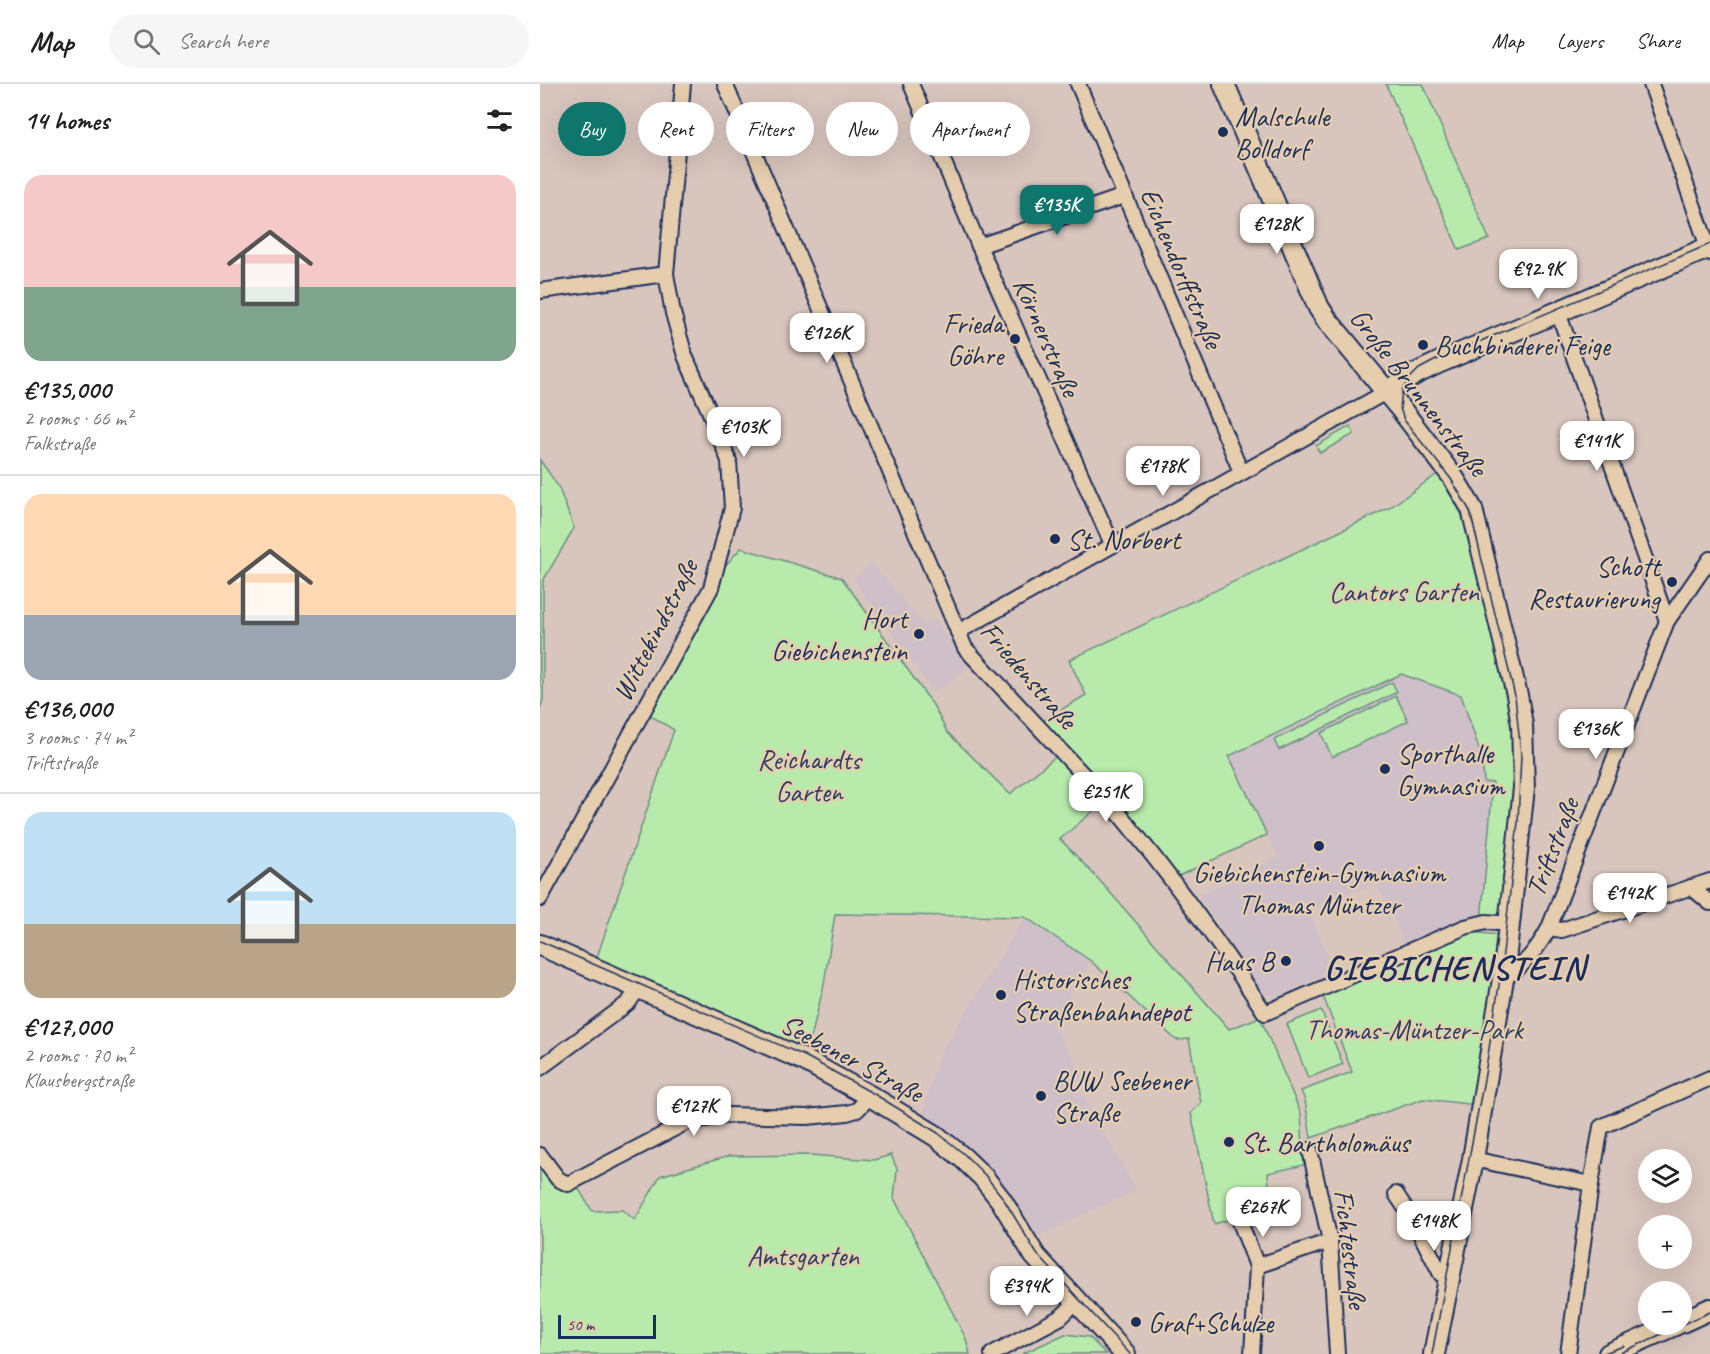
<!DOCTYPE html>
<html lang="en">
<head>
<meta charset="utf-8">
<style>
  body { margin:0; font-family:Caveat,sans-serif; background:#f6f6f6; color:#202124; height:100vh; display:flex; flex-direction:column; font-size:22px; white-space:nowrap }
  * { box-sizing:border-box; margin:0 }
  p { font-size:20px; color:#757577 }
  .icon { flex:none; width:33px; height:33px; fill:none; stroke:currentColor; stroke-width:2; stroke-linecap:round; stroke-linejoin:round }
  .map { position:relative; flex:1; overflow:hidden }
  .side { display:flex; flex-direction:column; background:#fff; width:540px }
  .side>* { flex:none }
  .top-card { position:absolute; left:18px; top:18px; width:570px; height:54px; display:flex; gap:12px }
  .fabs { position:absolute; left:1098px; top:1065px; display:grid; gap:12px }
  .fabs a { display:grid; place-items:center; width:54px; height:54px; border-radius:50%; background:#fff; box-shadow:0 6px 24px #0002; font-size:30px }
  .scale { position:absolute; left:18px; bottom:15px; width:98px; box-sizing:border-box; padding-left:6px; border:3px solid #1b2f5e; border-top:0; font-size:16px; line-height:21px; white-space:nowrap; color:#1b2f5e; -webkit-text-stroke:4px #e5cdad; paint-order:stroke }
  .price { position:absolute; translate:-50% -51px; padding:0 14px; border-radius:12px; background:#fff; color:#222; font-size:20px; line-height:39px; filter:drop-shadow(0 2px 3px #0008) }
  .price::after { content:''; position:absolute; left:50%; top:36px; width:18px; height:14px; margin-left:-9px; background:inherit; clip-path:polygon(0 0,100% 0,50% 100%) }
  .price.selected { background:#0f766e; color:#fff }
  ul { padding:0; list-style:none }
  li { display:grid; align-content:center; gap:12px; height:318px; padding:0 24px }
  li+li { border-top:2px solid #e0e0e0 }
  li span { display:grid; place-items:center; height:186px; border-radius:18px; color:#555 }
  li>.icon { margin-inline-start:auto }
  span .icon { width:108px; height:108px; fill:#fffc; stroke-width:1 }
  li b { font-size:26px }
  h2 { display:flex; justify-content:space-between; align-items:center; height:72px; padding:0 24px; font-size:26px }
  .tag { padding:0 21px; border-radius:27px; background:#fff; box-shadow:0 6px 24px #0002; font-size:21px; line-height:54px }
  .tag.selected { background:#0f766e; color:#fff }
  header { display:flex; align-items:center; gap:36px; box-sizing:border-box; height:84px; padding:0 30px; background:#fff; border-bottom:2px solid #e0e0e0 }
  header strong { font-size:28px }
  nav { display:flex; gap:33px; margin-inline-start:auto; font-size:21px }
  .search { width:420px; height:54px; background:#f6f6f6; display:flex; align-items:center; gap:15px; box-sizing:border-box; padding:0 21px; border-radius:33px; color:#757577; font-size:22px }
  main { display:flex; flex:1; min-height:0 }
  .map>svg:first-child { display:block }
  .built { fill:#cfbfc8 }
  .green { fill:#b8ebab; stroke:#6a8d84; stroke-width:1.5 }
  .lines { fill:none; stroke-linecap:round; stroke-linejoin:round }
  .street-casing { stroke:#1b2f5e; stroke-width:18 }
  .secondary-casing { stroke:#1b2f5e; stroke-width:24 }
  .street { stroke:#e5cdad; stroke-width:14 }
  .secondary { stroke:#e5cdad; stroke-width:20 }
  .tram { stroke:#1b2f5e; stroke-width:1.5 }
  .poi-dot { fill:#1b2f5e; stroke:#e5cdad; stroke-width:2 }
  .labels { text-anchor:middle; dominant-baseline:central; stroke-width:4.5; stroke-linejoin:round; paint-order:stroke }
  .poi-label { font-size:28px; fill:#1b2f5e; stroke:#e5cdad; text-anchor:start }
  .street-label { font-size:28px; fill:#1b2f5e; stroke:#e5cdad }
  .park-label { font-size:28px; fill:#2b4266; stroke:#e5cdad }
  .district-label { font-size:34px; font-weight:bold; letter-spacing:1.5px; fill:#1b2f5e; stroke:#e5cdad }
</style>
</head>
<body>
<header>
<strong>Map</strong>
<div class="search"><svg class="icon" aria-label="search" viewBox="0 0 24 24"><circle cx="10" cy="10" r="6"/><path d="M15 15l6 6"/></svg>Search here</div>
<nav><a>Map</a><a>Layers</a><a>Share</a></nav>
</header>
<main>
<section class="side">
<h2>14 homes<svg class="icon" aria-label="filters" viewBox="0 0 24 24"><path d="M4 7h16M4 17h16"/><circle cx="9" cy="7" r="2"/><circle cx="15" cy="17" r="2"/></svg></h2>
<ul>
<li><span style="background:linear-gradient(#f6c9c9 60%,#7fa58c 0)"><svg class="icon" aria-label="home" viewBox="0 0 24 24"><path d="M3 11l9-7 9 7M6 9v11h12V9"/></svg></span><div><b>€135,000</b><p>2 rooms · 66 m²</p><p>Falkstraße</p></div></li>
<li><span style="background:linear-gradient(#ffd9b3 65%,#9aa5b1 0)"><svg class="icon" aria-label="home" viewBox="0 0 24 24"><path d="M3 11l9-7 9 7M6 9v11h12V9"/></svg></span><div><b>€136,000</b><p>3 rooms · 74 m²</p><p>Triftstraße</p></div></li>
<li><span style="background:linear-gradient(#bfe0f5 60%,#b9a48a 0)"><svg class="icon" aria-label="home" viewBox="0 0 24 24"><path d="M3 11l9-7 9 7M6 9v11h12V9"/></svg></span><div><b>€127,000</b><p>2 rooms · 70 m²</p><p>Klausbergstraße</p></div></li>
</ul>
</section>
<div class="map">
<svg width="1170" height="1270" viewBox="0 0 1170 1270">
  <rect width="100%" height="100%" fill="#d8c5bd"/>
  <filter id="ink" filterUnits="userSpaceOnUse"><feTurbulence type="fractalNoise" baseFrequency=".0167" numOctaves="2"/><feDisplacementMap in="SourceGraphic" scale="12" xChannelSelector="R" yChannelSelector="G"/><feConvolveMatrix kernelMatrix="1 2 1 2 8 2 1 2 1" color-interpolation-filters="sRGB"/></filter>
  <g filter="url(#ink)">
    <g class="built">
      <path d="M331,480l19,20 33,41 13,-5 32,48 -34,25 -80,-113z"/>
      <path d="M861,590l60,21 21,63 2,24 9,1 -11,129 -78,31 -27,-60 -68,27 25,62 -57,25 -15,-5 -63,-96 79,-39 -50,-101z"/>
      <path d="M485,834l65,43 -38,63 31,51 -7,8 60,107 -107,50 -108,-118 15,-59 7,-14z"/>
    </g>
    <g class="green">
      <path d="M846,0h37l66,155 -30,11z"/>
      <path d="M810,342l4,8 -34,19 -4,-7z"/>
      <path d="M0,376l18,26 16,42 -31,53v119l-3,9z"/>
      <path d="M906,384l22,44 51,225 -8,105 -12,79h-18l12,-138 -9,-1 -2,-24 -21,-63 -60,-21 -172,82 38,79 -93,43 -138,-153 50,-30 -17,-35 320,-152z"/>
      <path d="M201,464l101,30 91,127 14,27 63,62 49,-40 44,49 -43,36 41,43 128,147 31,-12 41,97 3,51 -36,8 1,16 -25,10 3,15 -33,10 -23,-111 10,-10 -12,-64 -13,1 -85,-79 -66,-44 -190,-3 -11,70 -17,70 -212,-91 79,-233 -32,-20 62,-121z"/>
      <path d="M852,598l5,10 -118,58 -5,-10z"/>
      <path d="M856,612l12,25 -76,36 -11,-24z"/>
      <path d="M923,847l34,4 -19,170 -55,-6 -112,39 -6,-38 -4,-9 51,-19 -30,-79z"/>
      <path d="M781,926l22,54 -35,14 -21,-54z"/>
      <path d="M270,1071l64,5 17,-5 6,14 -3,29 72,141 4,15h-430v-193l21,29 16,-4 15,25 30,-1 13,10 25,-44 69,-20z"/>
      <path d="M525,1250l24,3 17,17h-84z"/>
    </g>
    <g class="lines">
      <defs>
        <g id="street">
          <path d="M185,0l240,564 151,162c54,65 103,132 149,203l200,-86 21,-5 24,2"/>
          <path d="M371,0l68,162 133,298"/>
          <path d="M538,0l163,388"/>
          <path d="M1111,0l59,169"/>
          <path d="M439,162l145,-50"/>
          <path d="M0,207l126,-17"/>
          <path d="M1018,228l109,309"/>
          <path d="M418,548l428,-240"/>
          <path d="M1151,803l19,16"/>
          <path d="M0,815l171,-311 21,-80 -3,-47 -18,-46 -26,-59 -12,-43 -7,-39 17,-190"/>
          <path d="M1009,844l13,2 148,-49"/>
          <path d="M963,895c21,-13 34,-29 46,-51l118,-307 43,-62"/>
          <path d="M0,984l79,-58 10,-8 10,-15"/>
          <path d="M770,1066l20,91 7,113"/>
          <path d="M0,1071l18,24 10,5 117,-61 42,-8 80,2 40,-4 10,-3 13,-14"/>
          <path d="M933,1075l118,25 -23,170"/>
          <path d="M1051,1100l10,-57 109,-49"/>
          <path d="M856,1110l16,24 29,56 7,3"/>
          <path d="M700,1138l17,44"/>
          <path d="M452,1270l69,-37 16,-16"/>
          <path d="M712,1270l5,-88 73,-25"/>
        </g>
        <g id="secondary">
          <path d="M684,0l95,224 8,12 73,88 53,69 19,32 45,186 5,30 2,63 -21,191 -30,180 -39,195"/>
          <path d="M846,308l29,-18 23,-11 272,-116"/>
          <path d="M0,861l264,115 71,39 61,37 26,21 21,20 18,23 34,56 90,98"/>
          <path d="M1142,1238l28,-13"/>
          <path d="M1069,1270l68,-30"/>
        </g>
      </defs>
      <use href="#street" class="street-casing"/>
      <use href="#secondary" class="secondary-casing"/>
      <use href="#street" class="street"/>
      <use href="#secondary" class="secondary"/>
      <g class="tram">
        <path d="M0,857l265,115 71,39 62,38 26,21 21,21 18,23 34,56 93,100"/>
        <path d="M892,1270l53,-280 15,-95 18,-157 3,-67 -6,-59 -45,-185 -19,-32 -47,-59 -4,-12 2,-18 7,-11 10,-10 17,-9 274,-116"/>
        <path d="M1061,1270l23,-8"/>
        <path d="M1078,1270l92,-42"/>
      </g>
    </g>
  </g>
  <g class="poi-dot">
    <circle cx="683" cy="48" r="6"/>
    <circle cx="475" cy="255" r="6"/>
    <circle cx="883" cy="261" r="6"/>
    <circle cx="515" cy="455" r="6"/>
    <circle cx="1132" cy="498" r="6"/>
    <circle cx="379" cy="550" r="6"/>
    <circle cx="845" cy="685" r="6"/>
    <circle cx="779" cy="762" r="6"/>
    <circle cx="746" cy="877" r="6"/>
    <circle cx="461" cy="911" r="6"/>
    <circle cx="501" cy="1012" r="6"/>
    <circle cx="689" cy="1058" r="6"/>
    <circle cx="596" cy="1238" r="6"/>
  </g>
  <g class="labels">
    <g class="poi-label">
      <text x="695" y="32">Malschule<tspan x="695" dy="32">Bolldorf</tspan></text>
      <text x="463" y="239" text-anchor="end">Frieda<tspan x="463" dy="32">Göhre</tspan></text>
      <text x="895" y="261">Buchbinderei Feige</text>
      <text x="527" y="455">St. Norbert</text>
      <text x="1120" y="482" text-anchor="end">Schott<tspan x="1120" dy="32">Restaurierung</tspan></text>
      <text x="367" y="534" text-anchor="end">Hort<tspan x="367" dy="32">Giebichenstein</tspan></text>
      <text x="857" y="669">Sporthalle<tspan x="857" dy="32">Gymnasium</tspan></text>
      <text x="779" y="788" text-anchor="middle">Giebichenstein-Gymnasium<tspan x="779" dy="32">Thomas Müntzer</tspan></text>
      <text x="734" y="877" text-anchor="end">Haus B</text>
      <text x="473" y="895">Historisches<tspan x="473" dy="32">Straßenbahndepot</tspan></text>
      <text x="513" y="996">BUW Seebener<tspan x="513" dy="32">Straße</tspan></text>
      <text x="701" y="1058">St. Bartholomäus</text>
      <text x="608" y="1238">Graf+Schulze</text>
    </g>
    <g class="street-label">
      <text transform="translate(642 184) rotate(67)">Eichendorffstraße</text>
      <text transform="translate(507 253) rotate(66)">Körnerstraße</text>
      <text transform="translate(879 308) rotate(52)">Große Brunnenstraße</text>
      <text transform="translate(115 546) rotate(-63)">Wittekindstraße</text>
      <text transform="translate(489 591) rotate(49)">Friedenstraße</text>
      <text transform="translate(1012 763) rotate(-69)">Triftstraße</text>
      <text transform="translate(312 974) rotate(28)">Seebener Straße</text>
      <text transform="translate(811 1165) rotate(83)">Fichtestraße</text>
    </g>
    <g class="park-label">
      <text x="864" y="507">Cantors Garten</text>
      <text x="269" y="675">Reichardts<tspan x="269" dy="32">Garten</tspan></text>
      <text x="874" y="945">Thomas-Müntzer-Park</text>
      <text x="263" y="1171">Amtsgarten</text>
    </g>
    <g class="district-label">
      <text x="915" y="883">GIEBICHENSTEIN</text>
    </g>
  </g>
</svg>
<div class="fabs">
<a><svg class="icon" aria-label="layers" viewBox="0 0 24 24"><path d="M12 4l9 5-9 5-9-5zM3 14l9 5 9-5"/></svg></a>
<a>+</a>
<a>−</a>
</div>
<div class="scale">50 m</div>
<b class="price selected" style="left:517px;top:152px">€135K</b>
<b class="price" style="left:737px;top:171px">€128K</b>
<b class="price" style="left:998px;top:216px">€92.9K</b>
<b class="price" style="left:287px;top:280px">€126K</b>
<b class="price" style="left:204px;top:374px">€103K</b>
<b class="price" style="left:1057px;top:388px">€141K</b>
<b class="price" style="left:623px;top:413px">€178K</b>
<b class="price" style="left:1056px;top:676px">€136K</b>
<b class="price" style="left:566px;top:739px">€251K</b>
<b class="price" style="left:1090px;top:840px">€142K</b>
<b class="price" style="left:154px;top:1053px">€127K</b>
<b class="price" style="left:723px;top:1154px">€267K</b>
<b class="price" style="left:894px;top:1168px">€148K</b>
<b class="price" style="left:487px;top:1233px">€394K</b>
<div class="top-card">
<a class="tag selected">Buy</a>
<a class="tag">Rent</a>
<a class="tag">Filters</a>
<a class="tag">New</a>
<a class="tag">Apartment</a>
</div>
</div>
</main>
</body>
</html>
